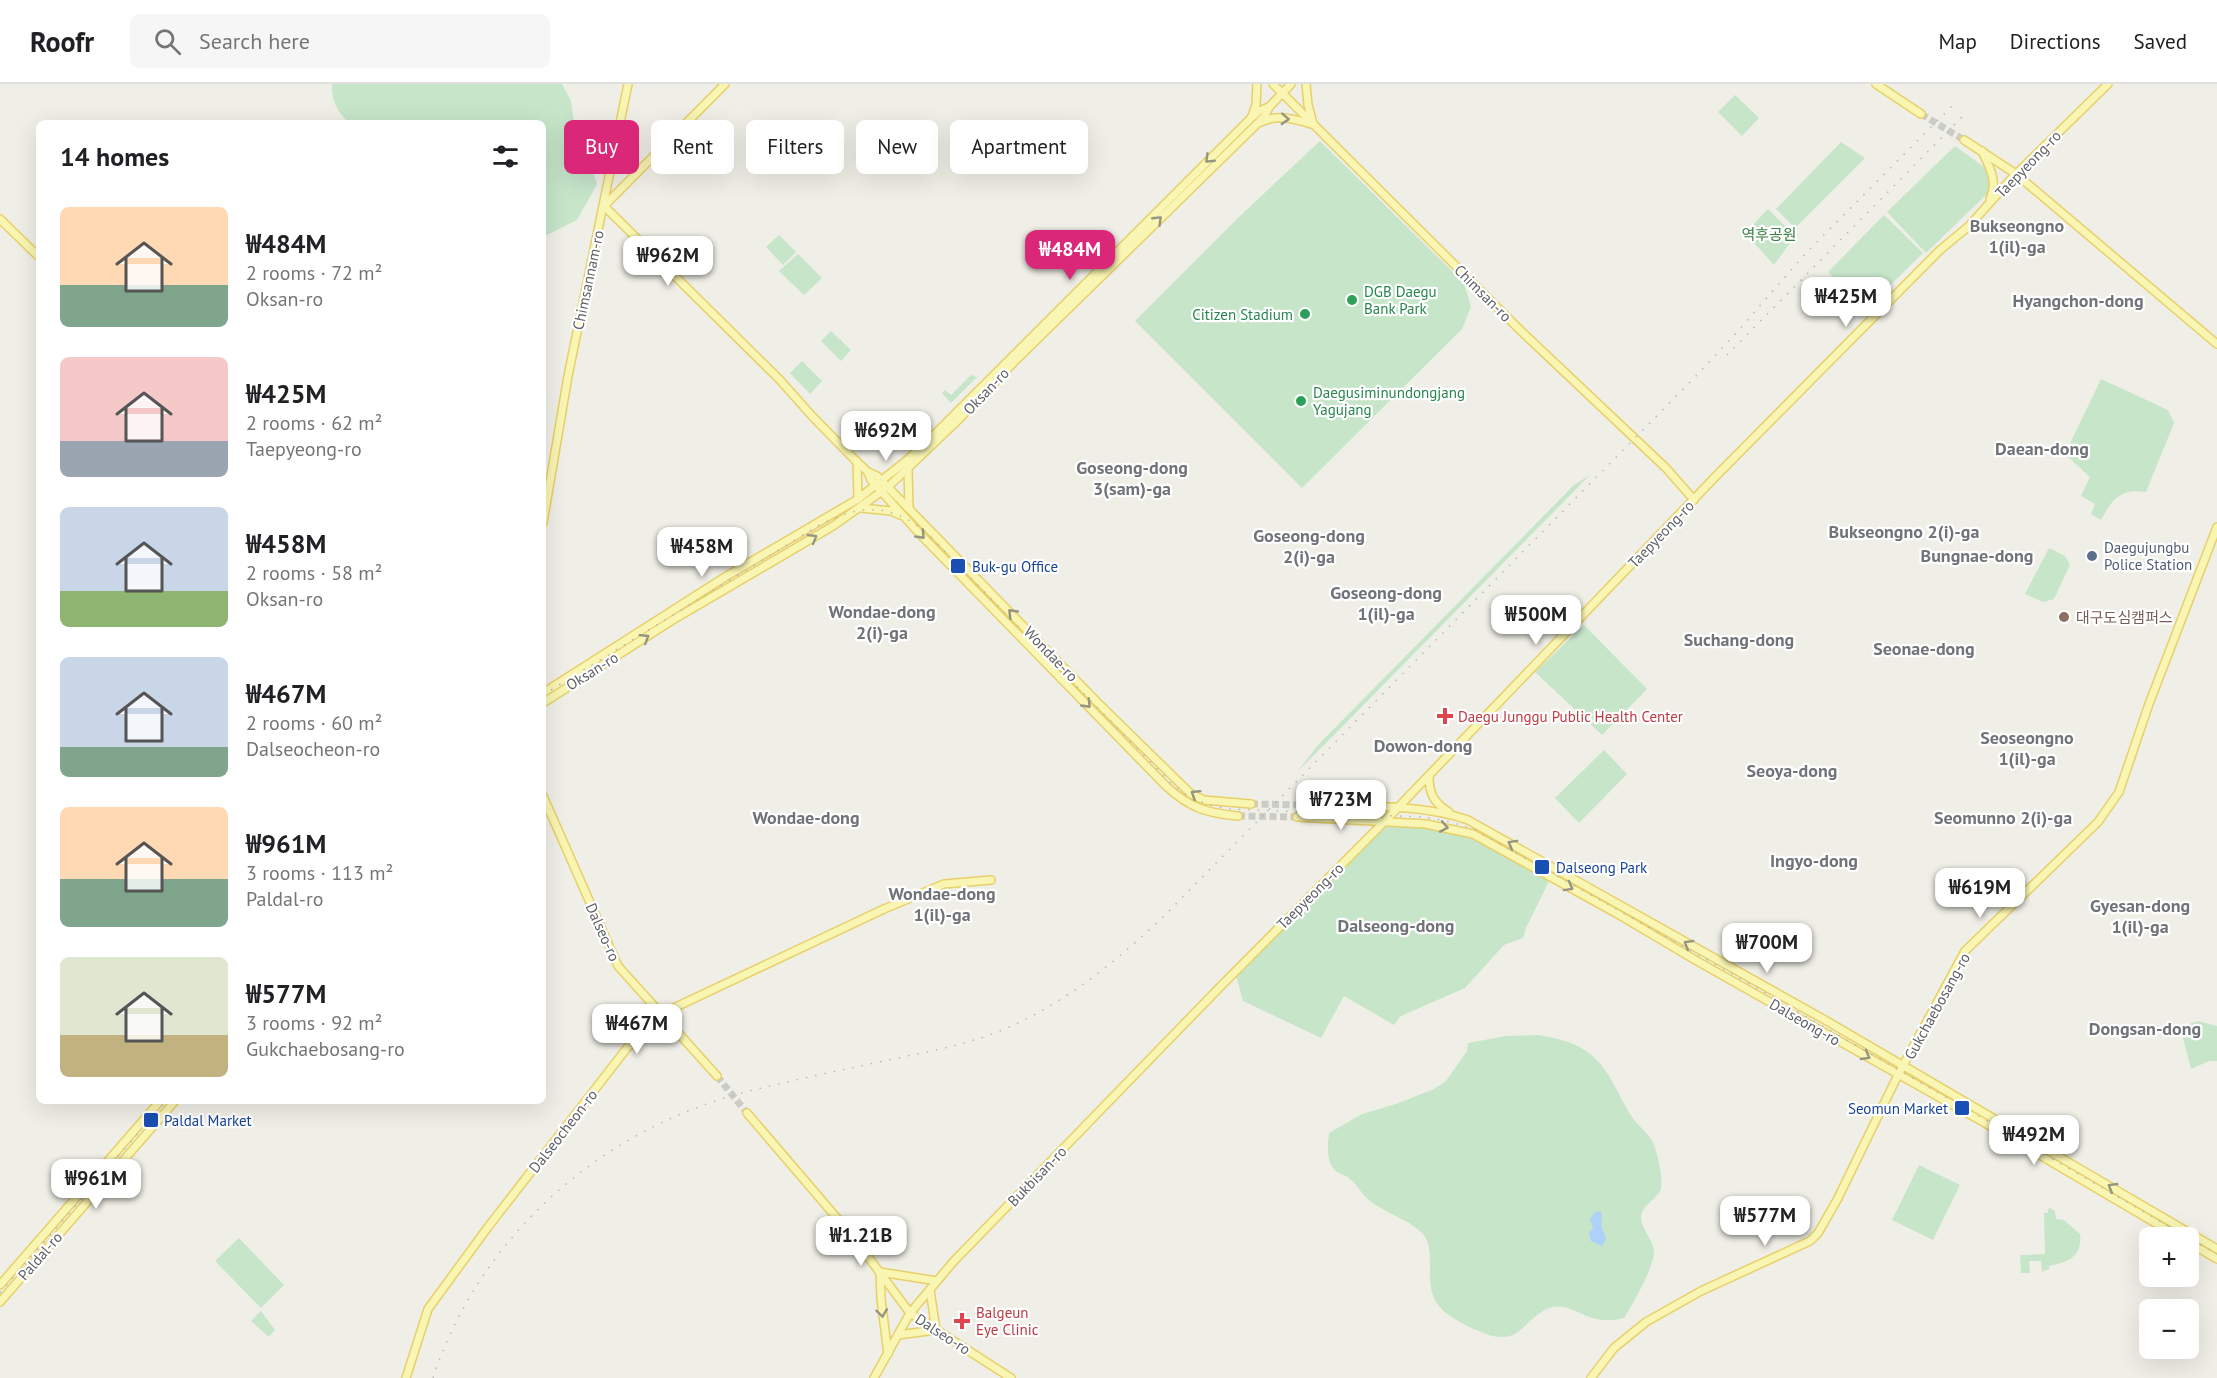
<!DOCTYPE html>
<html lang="en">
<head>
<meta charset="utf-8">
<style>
  body { margin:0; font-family:"PT Sans","Noto Sans KR",sans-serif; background:#f6f6f6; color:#202124; height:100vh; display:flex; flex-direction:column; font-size:22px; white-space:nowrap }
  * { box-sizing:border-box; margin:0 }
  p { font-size:20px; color:#757577 }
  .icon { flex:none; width:33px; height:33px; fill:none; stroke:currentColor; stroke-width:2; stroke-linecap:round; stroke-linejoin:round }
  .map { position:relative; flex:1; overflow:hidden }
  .sheet { position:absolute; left:36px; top:36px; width:510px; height:984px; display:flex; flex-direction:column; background:#fff; border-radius:9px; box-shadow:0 6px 24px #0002 }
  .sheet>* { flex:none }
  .hud { position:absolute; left:564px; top:36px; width:570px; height:54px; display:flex; gap:12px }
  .controls { position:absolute; left:2139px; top:1143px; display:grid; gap:12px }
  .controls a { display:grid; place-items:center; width:60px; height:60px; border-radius:9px; background:#fff; box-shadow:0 6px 24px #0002; font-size:30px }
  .price { position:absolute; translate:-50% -51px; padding:0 14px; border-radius:12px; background:#fff; color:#222; font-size:20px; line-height:39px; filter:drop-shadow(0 2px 3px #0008) }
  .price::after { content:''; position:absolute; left:50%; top:36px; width:18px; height:14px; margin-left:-9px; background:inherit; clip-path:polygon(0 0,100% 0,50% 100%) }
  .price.selected { background:#db2777; color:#fff }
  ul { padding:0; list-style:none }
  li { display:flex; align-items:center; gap:18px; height:150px; padding:0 24px }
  li span { display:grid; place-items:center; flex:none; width:168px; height:120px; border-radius:9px; color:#555 }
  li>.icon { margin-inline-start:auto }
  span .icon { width:72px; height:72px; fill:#fffc; stroke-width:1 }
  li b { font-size:26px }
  h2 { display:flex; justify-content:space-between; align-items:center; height:72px; padding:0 24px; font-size:26px }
  .pill { padding:0 21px; border-radius:9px; background:#fff; box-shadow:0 6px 24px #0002; font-size:21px; line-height:54px }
  .pill.selected { background:#db2777; color:#fff }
  header { display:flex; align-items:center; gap:36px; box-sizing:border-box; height:84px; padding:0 30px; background:#fff; border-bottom:2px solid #e0e0e0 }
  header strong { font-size:28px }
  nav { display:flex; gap:33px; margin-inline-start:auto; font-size:21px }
  .search { width:420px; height:54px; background:#f6f6f6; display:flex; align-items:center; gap:15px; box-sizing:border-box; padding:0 21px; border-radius:9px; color:#757577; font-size:22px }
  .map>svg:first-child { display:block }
  .green { fill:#c6e5c9 }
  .water { fill:#aed1f9 }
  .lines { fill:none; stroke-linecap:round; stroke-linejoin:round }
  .major-tunnel { stroke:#ccccc7; stroke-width:7; stroke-dasharray:7 3.5; stroke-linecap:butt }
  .major-casing { stroke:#e7d069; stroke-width:10 }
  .major { stroke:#f9f5b3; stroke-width:7 }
  .rail { stroke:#b7b8b8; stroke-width:1.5; stroke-dasharray:1.5 8; stroke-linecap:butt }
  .oneway { stroke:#959581 }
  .leisure-dot { fill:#2e9e5b; stroke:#fff; stroke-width:2 }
  .service-dot { fill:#5c6f8a; stroke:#fff; stroke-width:2 }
  .transit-dot { fill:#1a4fb4; stroke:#fff; stroke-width:2 }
  .education-dot { fill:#8d6e63; stroke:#fff; stroke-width:2 }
  .health-dot { fill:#e0444e; stroke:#fff; stroke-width:2 }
  .labels { text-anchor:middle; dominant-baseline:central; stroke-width:4.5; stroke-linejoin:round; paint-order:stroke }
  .street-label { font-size:15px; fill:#5f6166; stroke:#fff }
  .park-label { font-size:15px; fill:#3b8045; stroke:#fff }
  .leisure-label { font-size:15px; fill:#27864d; stroke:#fff; text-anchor:start }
  .service-label { font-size:15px; fill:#4e5e75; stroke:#fff; text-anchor:start }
  .transit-label { font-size:15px; fill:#164399; stroke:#fff; text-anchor:start }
  .education-label { font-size:15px; fill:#785e54; stroke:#fff; text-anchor:start }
  .health-label { font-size:15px; fill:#be3a42; stroke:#fff; text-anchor:start }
  .quarter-label { font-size:18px; font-weight:bold; fill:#707378; stroke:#fff }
</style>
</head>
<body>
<header>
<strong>Roofr</strong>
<div class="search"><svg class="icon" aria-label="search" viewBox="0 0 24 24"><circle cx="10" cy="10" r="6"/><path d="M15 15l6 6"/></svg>Search here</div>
<nav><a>Map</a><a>Directions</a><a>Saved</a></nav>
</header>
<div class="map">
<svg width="2217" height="1294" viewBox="0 0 2217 1294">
  <rect width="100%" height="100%" fill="#f0efe7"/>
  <g class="green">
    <path d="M332,0h230l9,17 3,22 10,24 13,37 -20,36 -34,17v-114h-194c-12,-12 -18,-22 -17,-39z"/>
    <path d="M1735,11l24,23 -17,18 -24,-24z"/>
    <path d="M1320,57l144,142 7,24 -9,22 -160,159 -167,-167 106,-106z"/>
    <path d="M1841,58l24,16 -70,70 -19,-19z"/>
    <path d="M1955,62l33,24 4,13 -3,9 -63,61 -39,-41z"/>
    <path d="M1768,125l27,27 -21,29 -29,-32z"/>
    <path d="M1884,131l39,38 -56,55 -39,-36z"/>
    <path d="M779,151l17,17 -13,13 -17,-18z"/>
    <path d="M798,170l24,24 -18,17 -25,-24z"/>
    <path d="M831,247l20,19 -10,11 -20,-20z"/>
    <path d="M802,277l20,20 -12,13 -20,-21z"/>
    <path d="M971,291l6,2 -26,26 -9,-10 3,-3 6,5z"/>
    <path d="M2101,295l67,31 6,13 -28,69c-25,-4 -34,7 -45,28l-10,-6 4,-10 -14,-8 9,-19 -25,-23z"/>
    <path d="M1590,391l-263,267 -30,30 22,-28 255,-259z"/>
    <path d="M2049,464l16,8 5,9 -16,34 -11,3 -18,-8z"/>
    <path d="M1584,541l63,64 -45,46 -67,-63z"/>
    <path d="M1604,666l23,24 -48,49 -24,-25z"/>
    <path d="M1386,736l73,10 92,47 -25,51 -3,10 -19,7 -39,43 -64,28 -7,9 -50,-29 -23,42 -78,-37 -8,-29z"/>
    <path d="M2198,937l19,5v35h-8l-18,8 -11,-42z"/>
    <path d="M1538,951c17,3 34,6 48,16 23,16 30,40 44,63 5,9 15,16 21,25 6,9 12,38 10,49 -3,12 -19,16 -20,29 0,12 12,22 13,34 0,16 -21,53 -30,67 -11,3 -21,3 -32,0 -12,-4 -26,-14 -39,-11 -31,8 -29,43 -72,25 -15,-6 -36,-16 -45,-30 -13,-21 2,-55 -15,-70 -14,-13 -35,-19 -51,-31 -8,-6 -13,-17 -21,-23 -4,-3 -9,-4 -12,-6 -12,-10 -9,-26 -8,-39l33,-19 34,-10 38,-15 12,-8 21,-30 1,-8 38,-7z"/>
    <path d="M1919,1081l41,20 -27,55 -41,-20z"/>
    <path d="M2050,1124l5,3 1,8 8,1 16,14c3,22 -12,29 -31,32v3l-7,3 -1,-11h-12l1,12h-9l-1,-16 1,-2 24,-1 -1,-41h4v-4z"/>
    <path d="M239,1154l45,47 -23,23 -46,-47z"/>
    <path d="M261,1227l14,19 -6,7 -18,-16z"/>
  </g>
  <path class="water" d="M1600,1127l2,4 -1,10 5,14 -4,7 -11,-5 -2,-8 4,-5 -3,-9 5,-7z"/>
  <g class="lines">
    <g class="major-tunnel">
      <path d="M1921,30l43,26"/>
      <path d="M1251,720l57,1"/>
      <path d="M1238,732l59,1"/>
      <path d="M717,992l30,37"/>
    </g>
    <defs>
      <g id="major">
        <path d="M1273,0l247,246 146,138 28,32"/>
        <path d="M1306,0l2,21 5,18"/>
        <path d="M1876,0l45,30"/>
        <path d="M1252,32l4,-11 1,-21"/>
        <path d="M1261,38c16,-8 34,-3 50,2"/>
        <path d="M1964,56l52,34 201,170"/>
        <path d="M1982,67c8,17 16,30 8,48"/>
        <path d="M604,122l175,173 33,37 45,46 11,10 9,4 220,226 94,92 13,6 47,4"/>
        <path d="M604,122l121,-122"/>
        <path d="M0,135l39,38"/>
        <path d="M857,378l1,37"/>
        <path d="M908,385l1,39"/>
        <path d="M868,388l3,8 47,52 248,254c24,22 40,27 72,30"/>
        <path d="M861,424l30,3 9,4"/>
        <path d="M543,439l25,-147 60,-292"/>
        <path d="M543,609l182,-116 133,-78 48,-38 30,-28 315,-315 8,-7 10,-4"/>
        <path d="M543,619l128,-82 162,-95 55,-39 66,-63 60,-62 242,-237 9,-9 4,-9 22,-23"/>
        <path d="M1429,692c0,18 5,27 20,36"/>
        <path d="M543,712l75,170 99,110"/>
        <path d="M1308,721c51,2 112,-2 160,15l357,200 392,229"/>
        <path d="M1297,733l129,7 47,10 143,79 81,48 295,166 189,111"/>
        <path d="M747,1029l107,125 56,75 101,65"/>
        <path d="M2188,1158l29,17"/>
        <path d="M0,1201l160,-184"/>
        <path d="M0,1218l175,-201"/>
        <path d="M898,1251l38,-5 -6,-40"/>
        <path d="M888,1270l-7,-55 -1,-27 57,9"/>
        <path d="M406,1294l22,-69 60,-82 139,-179 34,-34 223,-105 60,-25 47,-4"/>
        <path d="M874,1294l36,-65 44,-52 264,-272 168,-169 331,-345 223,-225 29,-24 42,-47 97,-95"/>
        <path d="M1591,1294l23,-30 32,-26 55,-31 109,-50 8,-8 19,-33 61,-125 67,-124 133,-129 21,-30 30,-88 68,-177"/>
      </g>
    </defs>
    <use href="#major" class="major-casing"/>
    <use href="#major" class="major"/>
    <g class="rail">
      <path d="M1727,271l237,-240"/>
      <path d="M543,611l278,-171c42,-20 69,-21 106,9l245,251 20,15 25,8 14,2 191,8 25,4 26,8 256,143 488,282"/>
      <path d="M0,1209l166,-192"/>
      <path d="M433,1294c47,-143 169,-249 313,-286 53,-14 107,-24 161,-36 29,-6 59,-12 88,-23 66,-26 120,-70 171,-119l531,-539 40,-43 68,-78 148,-149"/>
    </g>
  </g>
  <defs><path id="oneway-chevron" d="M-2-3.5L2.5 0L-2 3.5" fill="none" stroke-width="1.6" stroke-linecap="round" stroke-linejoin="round" transform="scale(1.5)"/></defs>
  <g class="oneway">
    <use href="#oneway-chevron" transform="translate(1285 35) rotate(3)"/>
    <use href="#oneway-chevron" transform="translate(1209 75) rotate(136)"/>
    <use href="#oneway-chevron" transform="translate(1158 136) rotate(-44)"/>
    <use href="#oneway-chevron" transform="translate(921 451) rotate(46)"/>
    <use href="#oneway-chevron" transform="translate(813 454) rotate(-30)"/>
    <use href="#oneway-chevron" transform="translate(1012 529) rotate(-134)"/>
    <use href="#oneway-chevron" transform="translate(645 554) rotate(-32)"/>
    <use href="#oneway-chevron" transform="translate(1087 620) rotate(46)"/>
    <use href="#oneway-chevron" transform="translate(1195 710) rotate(-148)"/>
    <use href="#oneway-chevron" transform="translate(1444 743) rotate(10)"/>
    <use href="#oneway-chevron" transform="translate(1512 760) rotate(-151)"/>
    <use href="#oneway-chevron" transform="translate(1569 803) rotate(29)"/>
    <use href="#oneway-chevron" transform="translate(1688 860) rotate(-149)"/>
    <use href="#oneway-chevron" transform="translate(1866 972) rotate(30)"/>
    <use href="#oneway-chevron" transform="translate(2112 1103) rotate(-149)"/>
    <use href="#oneway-chevron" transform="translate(882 1229) rotate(83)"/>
  </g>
  <g class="leisure-dot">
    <circle cx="1352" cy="216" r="6"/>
    <circle cx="1305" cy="230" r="6"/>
    <circle cx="1301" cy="317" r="6"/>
  </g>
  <circle class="service-dot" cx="2092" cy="472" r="6"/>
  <g class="transit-dot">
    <rect x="950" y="474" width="16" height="16" rx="3"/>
    <rect x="1534" y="775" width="16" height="16" rx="3"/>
    <rect x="1954" y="1016" width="16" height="16" rx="3"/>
    <rect x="143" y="1028" width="16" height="16" rx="3"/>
  </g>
  <circle class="education-dot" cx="2064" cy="533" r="6"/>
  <g class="health-dot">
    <path d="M1442 623h6v6h6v6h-6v6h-6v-6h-6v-6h6z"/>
    <path d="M959 1228h6v6h6v6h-6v6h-6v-6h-6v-6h6z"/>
  </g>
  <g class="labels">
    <g class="street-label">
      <text transform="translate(2028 80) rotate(-46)">Taepyeong-ro</text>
      <text transform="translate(588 196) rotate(-78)">Chimsannam-ro</text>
      <text transform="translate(1483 209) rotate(45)">Chimsan-ro</text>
      <text transform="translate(986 307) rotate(-46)">Oksan-ro</text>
      <text transform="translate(1661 450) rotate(-46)">Taepyeong-ro</text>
      <text transform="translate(1051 570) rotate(46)">Wondae-ro</text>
      <text transform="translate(592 587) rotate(-32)">Oksan-ro</text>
      <text transform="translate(1310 812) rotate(-45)">Taepyeong-ro</text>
      <text transform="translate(603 848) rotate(66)">Dalseo-ro</text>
      <text transform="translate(1937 922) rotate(-61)">Gukchaebosang-ro</text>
      <text transform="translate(1805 938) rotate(30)">Dalseong-ro</text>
      <text transform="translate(563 1047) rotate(-52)">Dalseocheon-ro</text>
      <text transform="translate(1037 1092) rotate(-46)">Bukbisan-ro</text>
      <text transform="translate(40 1172) rotate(-49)">Paldal-ro</text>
      <text transform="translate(943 1250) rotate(33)">Dalseo-ro</text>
    </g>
    <g class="park-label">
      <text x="1769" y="150">역후공원</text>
    </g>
    <g class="leisure-label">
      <text x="1364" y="207">DGB Daegu<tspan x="1364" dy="17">Bank Park</tspan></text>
      <text x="1293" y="230" text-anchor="end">Citizen Stadium</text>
      <text x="1313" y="308">Daegusiminundongjang<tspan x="1313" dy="17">Yagujang</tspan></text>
    </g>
    <g class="service-label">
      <text x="2104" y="463">Daegujungbu<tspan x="2104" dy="17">Police Station</tspan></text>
    </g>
    <g class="transit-label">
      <text x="972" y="482">Buk-gu Office</text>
      <text x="1556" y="783">Dalseong Park</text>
      <text x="1948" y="1024" text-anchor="end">Seomun Market</text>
      <text x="164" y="1036">Paldal Market</text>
    </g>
    <g class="education-label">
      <text x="2076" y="533">대구도심캠퍼스</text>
    </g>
    <g class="health-label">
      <text x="1458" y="632">Daegu Junggu Public Health Center</text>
      <text x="976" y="1228">Balgeun<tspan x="976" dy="17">Eye Clinic</tspan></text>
    </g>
    <g class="quarter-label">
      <text x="2017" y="141">Bukseongno<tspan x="2017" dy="21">1(il)-ga</tspan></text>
      <text x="2078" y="216">Hyangchon-dong</text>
      <text x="2042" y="364">Daean-dong</text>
      <text x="1132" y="383">Goseong-dong<tspan x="1132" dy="21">3(sam)-ga</tspan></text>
      <text x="1904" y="447">Bukseongno 2(i)-ga</text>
      <text x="1309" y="451">Goseong-dong<tspan x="1309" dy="21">2(i)-ga</tspan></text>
      <text x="1977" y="471">Bungnae-dong</text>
      <text x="1386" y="508">Goseong-dong<tspan x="1386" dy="21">1(il)-ga</tspan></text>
      <text x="882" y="527">Wondae-dong<tspan x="882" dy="21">2(i)-ga</tspan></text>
      <text x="1739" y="555">Suchang-dong</text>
      <text x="1924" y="564">Seonae-dong</text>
      <text x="2027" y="653">Seoseongno<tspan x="2027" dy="21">1(il)-ga</tspan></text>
      <text x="1423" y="661">Dowon-dong</text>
      <text x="1792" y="686">Seoya-dong</text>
      <text x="806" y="733">Wondae-dong</text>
      <text x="2003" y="733">Seomunno 2(i)-ga</text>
      <text x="1814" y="776">Ingyo-dong</text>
      <text x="942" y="809">Wondae-dong<tspan x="942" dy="21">1(il)-ga</tspan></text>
      <text x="2140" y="821">Gyesan-dong<tspan x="2140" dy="21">1(il)-ga</tspan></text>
      <text x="1396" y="841">Dalseong-dong</text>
      <text x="2145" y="944">Dongsan-dong</text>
    </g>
  </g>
</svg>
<div class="controls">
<a>+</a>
<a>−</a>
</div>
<b class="price selected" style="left:1070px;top:197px">₩484M</b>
<b class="price" style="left:668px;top:203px">₩962M</b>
<b class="price" style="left:1846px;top:244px">₩425M</b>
<b class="price" style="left:886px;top:378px">₩692M</b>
<b class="price" style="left:702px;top:494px">₩458M</b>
<b class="price" style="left:1536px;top:562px">₩500M</b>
<b class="price" style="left:1341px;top:747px">₩723M</b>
<b class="price" style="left:1980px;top:835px">₩619M</b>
<b class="price" style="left:1767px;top:890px">₩700M</b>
<b class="price" style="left:637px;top:971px">₩467M</b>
<b class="price" style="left:2034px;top:1082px">₩492M</b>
<b class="price" style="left:96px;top:1126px">₩961M</b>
<b class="price" style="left:1765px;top:1163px">₩577M</b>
<b class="price" style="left:861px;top:1183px">₩1.21B</b>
<div class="hud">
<a class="pill selected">Buy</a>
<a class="pill">Rent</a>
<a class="pill">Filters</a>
<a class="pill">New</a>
<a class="pill">Apartment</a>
</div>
<section class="sheet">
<h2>14 homes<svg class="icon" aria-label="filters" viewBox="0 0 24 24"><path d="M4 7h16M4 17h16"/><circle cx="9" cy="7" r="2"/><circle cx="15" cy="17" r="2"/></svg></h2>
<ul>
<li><span style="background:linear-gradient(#ffd9b3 65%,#7fa58c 0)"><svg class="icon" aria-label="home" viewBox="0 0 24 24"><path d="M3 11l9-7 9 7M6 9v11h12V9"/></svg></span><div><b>₩484M</b><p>2 rooms · 72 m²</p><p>Oksan-ro</p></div></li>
<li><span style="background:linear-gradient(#f6c9c9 70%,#9aa5b1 0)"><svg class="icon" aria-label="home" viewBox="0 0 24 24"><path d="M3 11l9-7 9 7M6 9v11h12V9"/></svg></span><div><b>₩425M</b><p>2 rooms · 62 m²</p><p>Taepyeong-ro</p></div></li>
<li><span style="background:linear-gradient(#c9d6e8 70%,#8fb573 0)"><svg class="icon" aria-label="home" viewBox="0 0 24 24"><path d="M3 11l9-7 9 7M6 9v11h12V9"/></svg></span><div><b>₩458M</b><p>2 rooms · 58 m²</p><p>Oksan-ro</p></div></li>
<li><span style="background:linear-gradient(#c9d6e8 75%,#7fa58c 0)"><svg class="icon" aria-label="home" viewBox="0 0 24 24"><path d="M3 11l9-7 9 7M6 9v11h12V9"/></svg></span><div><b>₩467M</b><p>2 rooms · 60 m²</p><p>Dalseocheon-ro</p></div></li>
<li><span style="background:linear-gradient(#ffd9b3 60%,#7fa58c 0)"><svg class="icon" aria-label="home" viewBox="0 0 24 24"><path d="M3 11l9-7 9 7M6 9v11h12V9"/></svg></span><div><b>₩961M</b><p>3 rooms · 113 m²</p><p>Paldal-ro</p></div></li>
<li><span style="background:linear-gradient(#dfe7d0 65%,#c2b280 0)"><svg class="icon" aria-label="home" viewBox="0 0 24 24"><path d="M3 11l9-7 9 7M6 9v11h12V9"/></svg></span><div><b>₩577M</b><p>3 rooms · 92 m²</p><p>Gukchaebosang-ro</p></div></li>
</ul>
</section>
</div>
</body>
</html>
